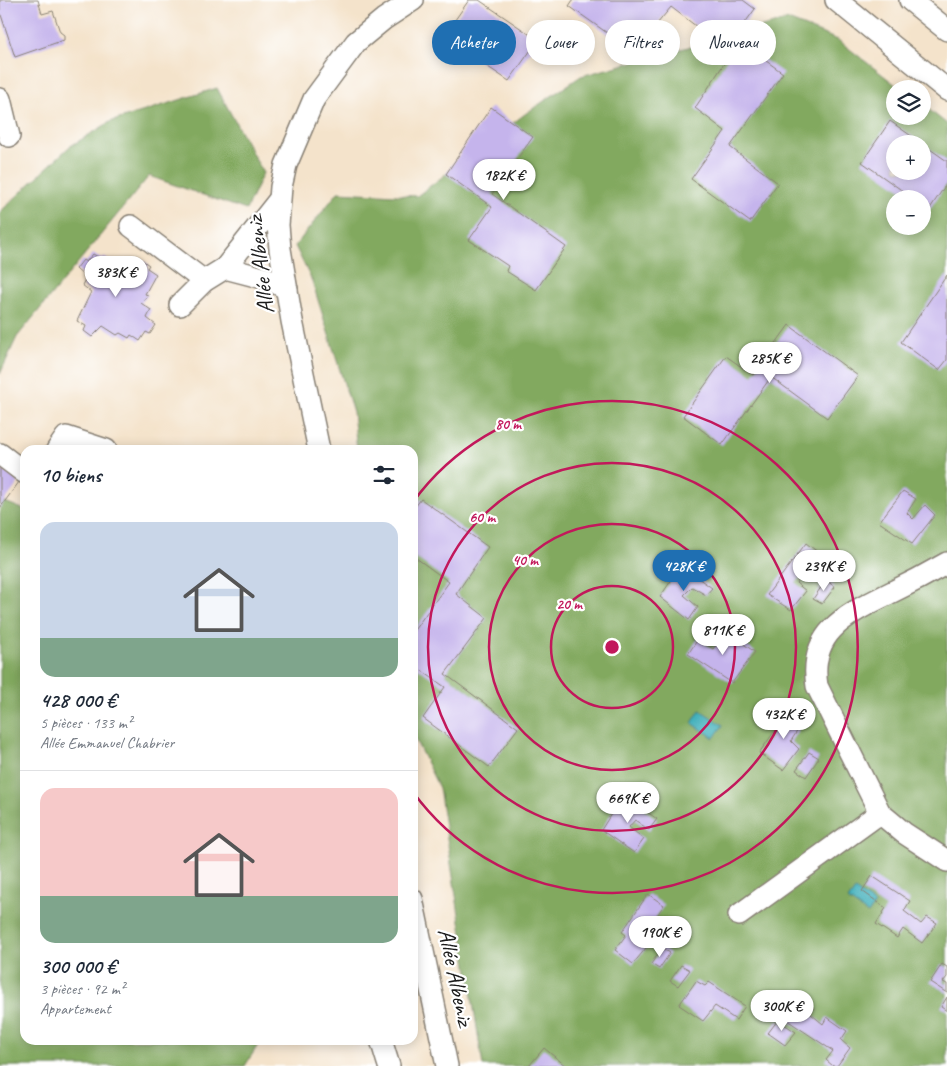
<!DOCTYPE html>
<html lang="fr">
<head>
<meta charset="utf-8">
<style>
  body { margin:0; font-family:Caveat,sans-serif; background:#f6f6f7; color:#1f2937; height:100vh; display:flex; flex-direction:column; font-size:19px; white-space:nowrap }
  * { box-sizing:border-box; margin:0 }
  p { font-size:16px; color:#747a83 }
  .icon { flex:none; width:28px; height:28px; fill:none; stroke:currentColor; stroke-width:2; stroke-linecap:round; stroke-linejoin:round }
  .map { position:relative; flex:1; overflow:hidden }
  .details { position:absolute; left:20px; top:445px; width:398px; height:600px; display:flex; flex-direction:column; background:#fff; border-radius:15px; box-shadow:0 2px 12px #0003 }
  .details>* { flex:none }
  .banner { position:absolute; left:432px; top:20px; width:439px; height:45px; display:flex; gap:10px }
  .fabs { position:absolute; left:886px; top:80px; display:grid; gap:10px }
  .fabs a { display:grid; place-items:center; width:45px; height:45px; border-radius:50%; background:#fff; box-shadow:0 2px 12px #0003; font-size:25px }
  .price { position:absolute; translate:-50% -42px; padding:0 11px; border-radius:18px; background:#fff; color:#222; font-size:16px; line-height:32px; filter:drop-shadow(0 1px 2px #0008) }
  .price::after { content:''; position:absolute; left:50%; top:30px; width:15px; height:11px; margin-left:-8px; background:inherit; clip-path:polygon(0 0,100% 0,50% 100%) }
  .price.active { background:#1f6fb2; color:#fff }
  ul { padding:0; list-style:none }
  li { display:grid; align-content:center; gap:10px; height:265px; padding:0 20px }
  li+li { border-top:1px solid #e0e1e3 }
  li span { display:grid; place-items:center; height:155px; border-radius:15px; color:#555 }
  li>.icon { margin-inline-start:auto }
  span .icon { width:90px; height:90px; fill:#fffc; stroke-width:1 }
  li b { font-size:21px }
  h2 { display:flex; justify-content:space-between; align-items:center; height:60px; padding:0 20px; font-size:21px }
  .tag { padding:0 18px; border-radius:22px; background:#fff; box-shadow:0 2px 12px #0003; font-size:18px; line-height:45px }
  .tag.active { background:#1f6fb2; color:#fff }
  .map>svg:first-child { display:block }
  .forest { fill:#82a95f; stroke:#4f623e; fill-rule:evenodd }
  .water { fill:#3eaeba; stroke:#2d656b }
  .building { fill:#c5b4ec; fill-rule:evenodd }
  .lines { fill:none; stroke-linecap:round; stroke-linejoin:round }
  .minor-casing { stroke:#888074; stroke-width:24 }
  .minor { stroke:#fff; stroke-width:21 }
  .ring { fill:none; stroke:#c2185b; stroke-width:2.5 }
  .labels { text-anchor:middle; dominant-baseline:central; stroke-width:4.5; stroke-linejoin:round; paint-order:stroke }
  .street-label { font-size:24px; fill:#1c1c1c; stroke:#fff }
  .centre { fill:#c2185b; stroke:#fff; stroke-width:2.5 }
  .ring-label { font-size:15px; text-anchor:middle; font-weight:bold; fill:#c2185b; stroke:#fff; stroke-width:4.5; stroke-linejoin:round; paint-order:stroke }
</style>
</head>
<body>
<div class="map">
<svg width="947" height="1066" viewBox="0 0 947 1066">
  <rect width="100%" height="100%" fill="#fff"/>
  <filter id="ink" filterUnits="userSpaceOnUse"><feTurbulence type="fractalNoise" baseFrequency=".02" numOctaves="2"/><feDisplacementMap in="SourceGraphic" scale="10" xChannelSelector="R" yChannelSelector="G"/><feConvolveMatrix kernelMatrix="1 2 1 2 8 2 1 2 1" color-interpolation-filters="sRGB"/></filter>
  <filter id="wash" filterUnits="userSpaceOnUse"><feTurbulence type="fractalNoise" baseFrequency=".0096" numOctaves="4" result="noise"/><feDisplacementMap in="SourceGraphic" scale="20" xChannelSelector="R" yChannelSelector="G"/><feGaussianBlur stdDeviation="1.12" result="paint"/><feColorMatrix in="noise" values="0 0 0 0 0 0 0 0 0 0 0 0 0 0 0 0 0 1.4 0 .05"/><feComposite in="paint" operator="in"/></filter>
  <g filter="url(#wash)">
    <rect width="100%" height="100%" fill="#f4e3cb"/>
    <g class="forest">
      <path d="M788,20l50,20 63,49h-6v27h27l1,-11 24,19v942h-464l-44,-278 -26,-53 -1,-285h-55l-4,-38 -41,-131 -17,-35 43,-54 79,4 108,-82 56,-38zM895,144h27v27h-27zM895,199h27v27h-27z"/>
      <path d="M217,88l46,85 -17,37 -97,-34 -132,161 -17,37v-162l69,-65 41,-25z"/>
      <path d="M0,500l25,10v530h236l-16,26h-245z"/>
    </g>
    <g class="water">
      <path d="M700,710l23,15 -9,13 -22,-15z"/>
      <path d="M855,890l20,14 -7,10 -20,-14z"/>
    </g>
    <g id="blocks">
      <g class="building">
        <path d="M0,0h38l4,14 11,-3 7,21 4,3v5l-49,17 -15,-45z"/>
        <path d="M469,0h10l59,40 -29,41 -66,-44z"/>
        <path d="M573,0h170l12,9 -21,29 49,35 -53,74 48,36 -28,39 -59,-43 34,-48 -30,-23 36,-55 -60,-46 -37,45 -65,-46z"/>
        <path d="M491,107l42,30 -41,57 74,53 -30,43 -30,-19 2,-5 -39,-26 23,-33 -46,-33z"/>
        <path d="M890,121l57,40v22l-18,27 -7,-5v-6h-8l-52,-37zM895,144h27v27h-27z"/>
        <path d="M93,254l8,5 3,-2 8,6 1,-3 17,10 9,-12 10,7 -2,3 9,6 -11,20 3,1 -7,8 10,7 -4,8 9,7 -6,9 -4,-2 -6,9 -9,-6 -2,3 -9,-5 -3,2 -14,-9 -11,11 -8,-6 2,-5 -9,-5 14,-29 -9,-7 4,-7 -10,-9 7,-9 3,2z"/>
        <path d="M947,275v85l-8,10 -38,-28z"/>
        <path d="M789,325l69,51 -31,42 -56,-41 -49,68 -39,-29 43,-60 27,19z"/>
        <path d="M0,468l19,14 -19,26z"/>
        <path d="M903,491l13,8 -9,14 6,6 12,-14 10,10 -23,29 -33,-22z"/>
        <path d="M421,499l67,48 -32,47 31,24 -42,56 73,54 -29,39 -66,-49 22,-31 -33,-23v-31l37,-51 -37,-27v-44z"/>
        <path d="M806,543l21,16 -12,17 -9,-6 -10,13 10,8 -15,19 -24,-15z"/>
        <path d="M681,566l31,22 -6,7 -14,-8 -8,8 14,12 -9,13 -29,-23z"/>
        <path d="M826,580l9,7 -13,17 -9,-5z"/>
        <path d="M726,632l29,20 -23,31 -44,-29 10,-15 15,10z"/>
        <path d="M792,707l14,10 -15,24 8,8 -16,21 -24,-17z"/>
        <path d="M809,752l10,6 -13,19 -10,-7z"/>
        <path d="M623,795l34,24 -8,11 -14,-10 -6,7 15,12 -10,14 -33,-23z"/>
        <path d="M872,876l38,25 -6,10 17,13 6,-7 10,6 -15,20 -19,-14 -6,9 -21,-14 10,-16 -24,-17z"/>
        <path d="M648,894l16,11 -20,30 7,7 -18,22 -18,-14 11,-15 -4,-3z"/>
        <path d="M662,948l8,5 -11,16 -8,-5z"/>
        <path d="M942,964l5,3v10l-4,5 4,2v9l-17,-11z"/>
        <path d="M681,965l9,5 -12,16 -8,-5z"/>
        <path d="M696,981l9,5 4,-4 36,24 -9,14 -21,-14 -12,15 -24,-16z"/>
        <path d="M795,997l19,11 -3,6 12,10 4,-7 20,14 -6,9 9,8 -13,18h-4l-7,-6 7,-9 -49,-33z"/>
        <path d="M947,997v14l-6,-4z"/>
        <path d="M778,1020l18,12 -11,13 -17,-12z"/>
        <path d="M544,1048l22,18h-37z"/>
      </g>
    </g>
  </g>
  <g filter="url(#ink)">
    <use href="#blocks" fill-opacity="0" stroke="#888074" stroke-width="1"/>
    <g class="lines">
      <defs>
        <g id="minor">
          <path d="M836,0l111,90"/>
          <path d="M910,0l37,30"/>
          <path d="M0,99l9,37"/>
          <path d="M131,226l73,55"/>
          <path d="M225,268l46,12 16,9"/>
          <path d="M180,305l24,-24 21,-13 54,-68"/>
          <path d="M57,450l9,-13 40,13"/>
          <path d="M319,450l-27,-129 -12,-72 -2,-24 3,-38 5,-22 28,-66 42,-57 28,-23 29,-19"/>
          <path d="M0,454l25,19"/>
          <path d="M947,563c-19,11 -38,21 -57,30 -42,21 -82,38 -73,93l63,127 24,20 43,28"/>
          <path d="M412,899l35,167"/>
          <path d="M739,915l141,-102"/>
          <path d="M381,1040l8,26"/>
        </g>
      </defs>
      <use href="#minor" class="minor-casing"/>
      <use href="#minor" class="minor"/>
    </g>
  </g>
  <g class="ring">
    <circle cx="612" cy="647" r="61"/>
    <circle cx="612" cy="647" r="123"/>
    <circle cx="612" cy="647" r="184"/>
    <path d="M413 502A246 246 0 1 1 413 792"/>
  </g>
  <g class="labels">
    <g class="street-label">
      <text transform="translate(260 265) rotate(-97)">Allée Albeniz</text>
      <text transform="translate(456 977) rotate(78)">Allée Albeniz</text>
    </g>
  </g>
  <circle cx="612" cy="647" r="8" class="centre"/>
  <g class="ring-label">
    <text x="508" y="429">80 m</text>
    <text x="482" y="522">60 m</text>
    <text x="525" y="565">40 m</text>
    <text x="569" y="609">20 m</text>
  </g>
</svg>
<div class="fabs">
<a><svg class="icon" aria-label="layers" viewBox="0 0 24 24"><path d="M12 4l9 5-9 5-9-5zM3 14l9 5 9-5"/></svg></a>
<a>+</a>
<a>−</a>
</div>
<b class="price" style="left:504px;top:201px">182K €</b>
<b class="price" style="left:116px;top:298px">383K €</b>
<b class="price" style="left:770px;top:384px">285K €</b>
<b class="price active" style="left:684px;top:592px">428K €</b>
<b class="price" style="left:824px;top:592px">239K €</b>
<b class="price" style="left:723px;top:656px">811K €</b>
<b class="price" style="left:784px;top:740px">432K €</b>
<b class="price" style="left:628px;top:824px">669K €</b>
<b class="price" style="left:660px;top:958px">190K €</b>
<b class="price" style="left:782px;top:1032px">300K €</b>
<div class="banner">
<a class="tag active">Acheter</a>
<a class="tag">Louer</a>
<a class="tag">Filtres</a>
<a class="tag">Nouveau</a>
</div>
<section class="details">
<h2>10 biens<svg class="icon" aria-label="filters" viewBox="0 0 24 24"><path d="M4 7h16M4 17h16"/><circle cx="9" cy="7" r="2"/><circle cx="15" cy="17" r="2"/></svg></h2>
<ul>
<li><span style="background:linear-gradient(#c9d6e8 75%,#7fa58c 0)"><svg class="icon" aria-label="home" viewBox="0 0 24 24"><path d="M3 11l9-7 9 7M6 9v11h12V9"/></svg></span><div><b>428 000 €</b><p>5 pièces · 133 m²</p><p>Allée Emmanuel Chabrier</p></div></li>
<li><span style="background:linear-gradient(#f6c9c9 70%,#7fa58c 0)"><svg class="icon" aria-label="home" viewBox="0 0 24 24"><path d="M3 11l9-7 9 7M6 9v11h12V9"/></svg></span><div><b>300 000 €</b><p>3 pièces · 92 m²</p><p>Appartement</p></div></li>
</ul>
</section>
</div>
</body>
</html>
